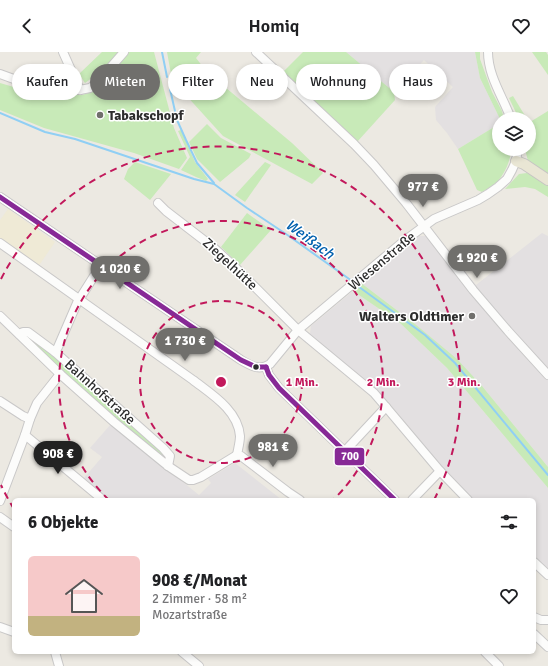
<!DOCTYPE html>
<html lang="de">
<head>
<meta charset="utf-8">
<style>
  body { margin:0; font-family:Signika,sans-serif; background:#f6f6f6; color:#202124; height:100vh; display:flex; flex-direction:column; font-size:15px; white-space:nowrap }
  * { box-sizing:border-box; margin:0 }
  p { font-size:13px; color:#757577 }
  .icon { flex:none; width:22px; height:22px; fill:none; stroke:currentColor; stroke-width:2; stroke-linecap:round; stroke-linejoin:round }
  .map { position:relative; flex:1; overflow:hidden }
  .drawer { position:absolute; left:12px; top:446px; width:524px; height:156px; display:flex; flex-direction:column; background:#fff; border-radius:6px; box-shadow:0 2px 6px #0003 }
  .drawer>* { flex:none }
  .guide { position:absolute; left:12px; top:12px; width:524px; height:36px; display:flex; gap:8px }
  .controls { position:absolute; left:492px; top:60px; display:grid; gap:8px }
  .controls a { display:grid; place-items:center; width:44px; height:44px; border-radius:50%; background:#fff; box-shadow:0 2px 6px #0003; font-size:20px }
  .price { position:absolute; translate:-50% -34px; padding:0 9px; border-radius:14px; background:#706f6c; color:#fff; font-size:13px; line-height:26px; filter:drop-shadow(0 1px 2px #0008) }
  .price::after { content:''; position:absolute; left:50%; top:24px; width:12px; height:9px; margin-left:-6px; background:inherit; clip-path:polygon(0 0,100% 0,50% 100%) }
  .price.on { background:#222; color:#fff }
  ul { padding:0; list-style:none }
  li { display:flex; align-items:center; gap:12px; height:100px; padding:0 16px }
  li+li { border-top:1px solid #e0e0e0 }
  li span { display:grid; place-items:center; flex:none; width:112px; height:80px; border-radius:6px; color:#555 }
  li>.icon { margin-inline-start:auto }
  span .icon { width:48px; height:48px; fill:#fffc; stroke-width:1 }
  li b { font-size:17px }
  h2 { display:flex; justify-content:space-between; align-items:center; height:48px; padding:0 16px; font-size:17px }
  .tag { padding:0 14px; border-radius:18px; background:#fff; box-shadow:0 2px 6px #0003; font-size:14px; line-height:36px }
  .tag.on { background:#706f6c; color:#fff }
  header { display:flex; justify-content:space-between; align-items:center; height:52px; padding:0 16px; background:#fff; font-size:18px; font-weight:600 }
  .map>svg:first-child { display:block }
  .industrial { fill:#e3e0e1 }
  .education { fill:#efead6 }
  .green { fill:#c8eab8 }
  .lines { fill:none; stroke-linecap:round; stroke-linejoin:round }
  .stream { stroke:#90cff4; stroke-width:2 }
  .minor-casing { stroke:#c9c8c8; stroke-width:10 }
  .major-casing { stroke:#c6c5c3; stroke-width:12 }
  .minor { stroke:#fcfcfb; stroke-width:8 }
  .major { stroke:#e9e6d4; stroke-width:10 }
  .bus-1-casing { stroke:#fff; stroke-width:8 }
  .bus-1 { stroke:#872996; stroke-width:5 }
  .ring { fill:none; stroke:#c2185b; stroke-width:2; stroke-dasharray:7 5 }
  .poi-dot { fill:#706f6c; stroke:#fff; stroke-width:1.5 }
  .bus-dot { fill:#2d2d2d; stroke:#fff; stroke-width:1.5 }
  .labels { text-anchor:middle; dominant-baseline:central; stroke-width:3; stroke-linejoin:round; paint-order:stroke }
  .poi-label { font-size:14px; font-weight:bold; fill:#2d2d2d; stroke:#fff; text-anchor:start }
  .street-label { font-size:14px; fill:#2d2d2d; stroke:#fff }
  .water-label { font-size:15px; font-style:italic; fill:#0060ae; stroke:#fff }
  .centre { fill:#c2185b; stroke:#fff; stroke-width:2 }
  .ring-label { font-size:12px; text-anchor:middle; font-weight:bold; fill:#c2185b; stroke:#fff; stroke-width:3; stroke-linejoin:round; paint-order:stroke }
  .line-badge { stroke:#fff; stroke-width:1.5 }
  .badge-label { font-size:11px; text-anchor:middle; font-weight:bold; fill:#fff }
</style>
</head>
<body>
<header><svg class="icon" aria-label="back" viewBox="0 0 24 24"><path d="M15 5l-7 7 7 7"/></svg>Homiq<svg class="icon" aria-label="heart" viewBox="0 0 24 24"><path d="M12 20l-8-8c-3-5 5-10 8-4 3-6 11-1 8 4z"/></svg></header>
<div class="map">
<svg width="548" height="614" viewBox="0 0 548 614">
  <rect width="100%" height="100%" fill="#ece9e2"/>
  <g class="industrial">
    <path d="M346,0h129l5,26 20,41h-1v5l-41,25 -11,-16 -11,-13 -1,-13 18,-20 -29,-27 -30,32z"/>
    <path d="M542,181l6,3v231l-66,-81 -67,-62 -54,-41 57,-47h18l40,49z"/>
    <path d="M353,239l47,32 47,45 101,120v81l-14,-14v-55h-60l-10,-10 -22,-23 -52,-63 -12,-13 -68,-57 1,-8z"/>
    <path d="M111,372l88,71 12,-12 -3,-4 27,-16 47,37h-173l-25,-22 18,-21 -12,-9z"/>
  </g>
  <path class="education" d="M8,157l47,33 -17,25 -38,-26v-21z"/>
  <g class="green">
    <path d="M102,0h17c-10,13 -21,22 -34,31l-6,-9z"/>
    <path d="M128,0h26l20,76 13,30 -8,11 -45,-16 -90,-25 -44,-18v-27l24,7 58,5 10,-3 20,-18z"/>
    <path d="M167,0h34l-5,6 11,14 85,71 31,30 -11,11 -89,-48 -39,-43 -11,-8z"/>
    <path d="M303,0h43l48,40 1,8 -38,42 -74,-70z"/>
    <path d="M475,0h5v7l12,33 10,19 2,8h-4l-20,-41z"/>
    <path d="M532,0h14l2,3v20z"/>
    <path d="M513,44l14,23h-8l-10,-21z"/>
    <path d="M548,59v63l-20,-13 -3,-12h4v-27h1z"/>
    <path d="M207,72l14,14 30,16 -2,4 -29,24 -23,-23 -8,-17z"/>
    <path d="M499,72v25h12c0,11 -6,24 -13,32 -5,5 -11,8 -16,11l-5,-2 -19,-41z"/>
    <path d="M181,78l14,32 13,17 -2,2 -10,-4 -15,-7 9,-13 -12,-26z"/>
    <path d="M135,110l36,12 -21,26 -26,-21 4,-10z"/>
    <path d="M265,110l6,3 -26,37 -10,-7z"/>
    <path d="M527,121l7,3 14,8v13l-13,-8 -10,-2 -20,2 14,-15z"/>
    <path d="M247,161l24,17 -31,35 -19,-18z"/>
    <path d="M361,231l54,41 42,35 25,27 66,81v21l-101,-120 -47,-45 -47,-32z"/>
    <path d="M30,284l22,17 112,100 -2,3 -51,-40 -28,-25 -55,-52z"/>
  </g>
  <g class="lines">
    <g class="stream">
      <path d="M162,0l5,25"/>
      <path d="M170,37l7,31 9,20 11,23 17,20"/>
      <path d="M0,61l45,19 30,7 119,40 20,5 33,24 39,26 66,47"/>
      <path d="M355,232l70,51 30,28 93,112"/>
    </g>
    <defs>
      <g id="minor">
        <path d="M63,0l17,38"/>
        <path d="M256,0l98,92 20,21 32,38 67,87 35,41 40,44"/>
        <path d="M488,0c0,24 15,45 23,67"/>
        <path d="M0,22l22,8 15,4 43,4 10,-2 7,-5 27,-31"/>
        <path d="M0,145l241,163c10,6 19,11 29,4l28,-34 106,-89 30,-22 44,-19 10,-6 10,-7 9,-8 5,-9 4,-9 2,-12"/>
        <path d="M158,151l8,8 48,37 22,20 62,62 76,63 12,14 54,64 28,29"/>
        <path d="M0,191l193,137c18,14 45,30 47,56 0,6 -2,13 -3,19"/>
        <path d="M0,264l60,58 54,48 54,44 21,14h4l8,-3 36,-22"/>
        <path d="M19,282l4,-2h5l27,20 108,96 7,8 -2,10"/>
        <path d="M55,300l3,-5 19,-44 24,-38"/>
        <path d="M266,315l3,8 10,13 116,112"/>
        <path d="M0,349l23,15 7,3"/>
        <path d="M25,383l78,65"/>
        <path d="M345,399l41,-44"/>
        <path d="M237,403l4,1 47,36 12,8"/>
        <path d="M412,448l28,-29"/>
        <path d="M0,449l25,-66 5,-16 7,-16 23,-29"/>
        <path d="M0,465l14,10"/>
        <path d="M534,510l14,13"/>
        <path d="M534,565l7,3h7"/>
        <path d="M0,575l14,5"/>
        <path d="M534,582l14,13"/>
        <path d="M55,600l4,14"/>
        <path d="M182,600l17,14"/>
        <path d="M485,600l14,14"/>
      </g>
      <path id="major" d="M516,109l8,3 24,16"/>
    </defs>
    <use href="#minor" class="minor-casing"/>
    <use href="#major" class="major-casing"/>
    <use href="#minor" class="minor"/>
    <use href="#major" class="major"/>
    <defs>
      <g id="bus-1">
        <path d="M0,145l241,163 15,7h10"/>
        <path d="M266,315l3,8 10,13 116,112"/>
      </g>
    </defs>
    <use href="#bus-1" class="bus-1-casing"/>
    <use href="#bus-1" class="bus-1"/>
  </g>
  <g class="ring">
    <circle cx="221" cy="330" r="81"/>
    <path d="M109 448A162 162 0 1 1 333 448"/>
    <path d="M14 457A243 243 0 0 1 1 433M1 227A243 243 0 1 1 434 448"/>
  </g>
  <g class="poi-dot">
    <circle cx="100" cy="63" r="4"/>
    <circle cx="472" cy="264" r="4"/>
  </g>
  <circle class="bus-dot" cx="256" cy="315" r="3.5"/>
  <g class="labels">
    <g class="poi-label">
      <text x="108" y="63">Tabakschopf</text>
      <text x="464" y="264" text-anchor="end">Walters Oldtimer</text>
    </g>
    <g class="street-label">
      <text transform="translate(382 209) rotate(-40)">Wiesenstraße</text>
      <text transform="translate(230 212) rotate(43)">Ziegelhütte</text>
      <text transform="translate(100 340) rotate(42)">Bahnhofstraße</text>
    </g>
    <g class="water-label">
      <text transform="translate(310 187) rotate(36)">Weißach</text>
    </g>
  </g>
  <circle cx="221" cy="330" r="6" class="centre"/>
  <g class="ring-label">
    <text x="302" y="334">1 Min.</text>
    <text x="383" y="334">2 Min.</text>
    <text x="464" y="334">3 Min.</text>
  </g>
  <rect class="line-badge" x="334" y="395" width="31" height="19" rx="4" fill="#872996"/>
  <g class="badge-label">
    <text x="350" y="408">700</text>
  </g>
</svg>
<div class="controls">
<a><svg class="icon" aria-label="layers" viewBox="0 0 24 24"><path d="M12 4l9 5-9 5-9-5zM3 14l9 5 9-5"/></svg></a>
</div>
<b class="price" style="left:423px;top:156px">977 €</b>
<b class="price" style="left:477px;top:227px">1 920 €</b>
<b class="price" style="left:120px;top:238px">1 020 €</b>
<b class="price" style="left:185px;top:310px">1 730 €</b>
<b class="price" style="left:273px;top:416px">981 €</b>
<b class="price on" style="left:58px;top:423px">908 €</b>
<div class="guide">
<a class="tag">Kaufen</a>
<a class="tag on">Mieten</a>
<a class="tag">Filter</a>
<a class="tag">Neu</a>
<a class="tag">Wohnung</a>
<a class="tag">Haus</a>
</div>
<section class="drawer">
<h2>6 Objekte<svg class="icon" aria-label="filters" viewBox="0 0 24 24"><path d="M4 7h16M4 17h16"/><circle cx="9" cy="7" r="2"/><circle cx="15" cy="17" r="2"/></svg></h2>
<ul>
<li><span style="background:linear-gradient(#f6c9c9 75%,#c2b280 0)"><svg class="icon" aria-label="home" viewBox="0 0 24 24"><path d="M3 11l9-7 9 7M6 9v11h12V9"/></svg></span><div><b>908 €/Monat</b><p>2 Zimmer · 58 m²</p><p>Mozartstraße</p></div><svg class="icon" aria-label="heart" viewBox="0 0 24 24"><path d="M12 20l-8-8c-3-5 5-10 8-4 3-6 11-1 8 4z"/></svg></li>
</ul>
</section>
</div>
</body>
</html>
